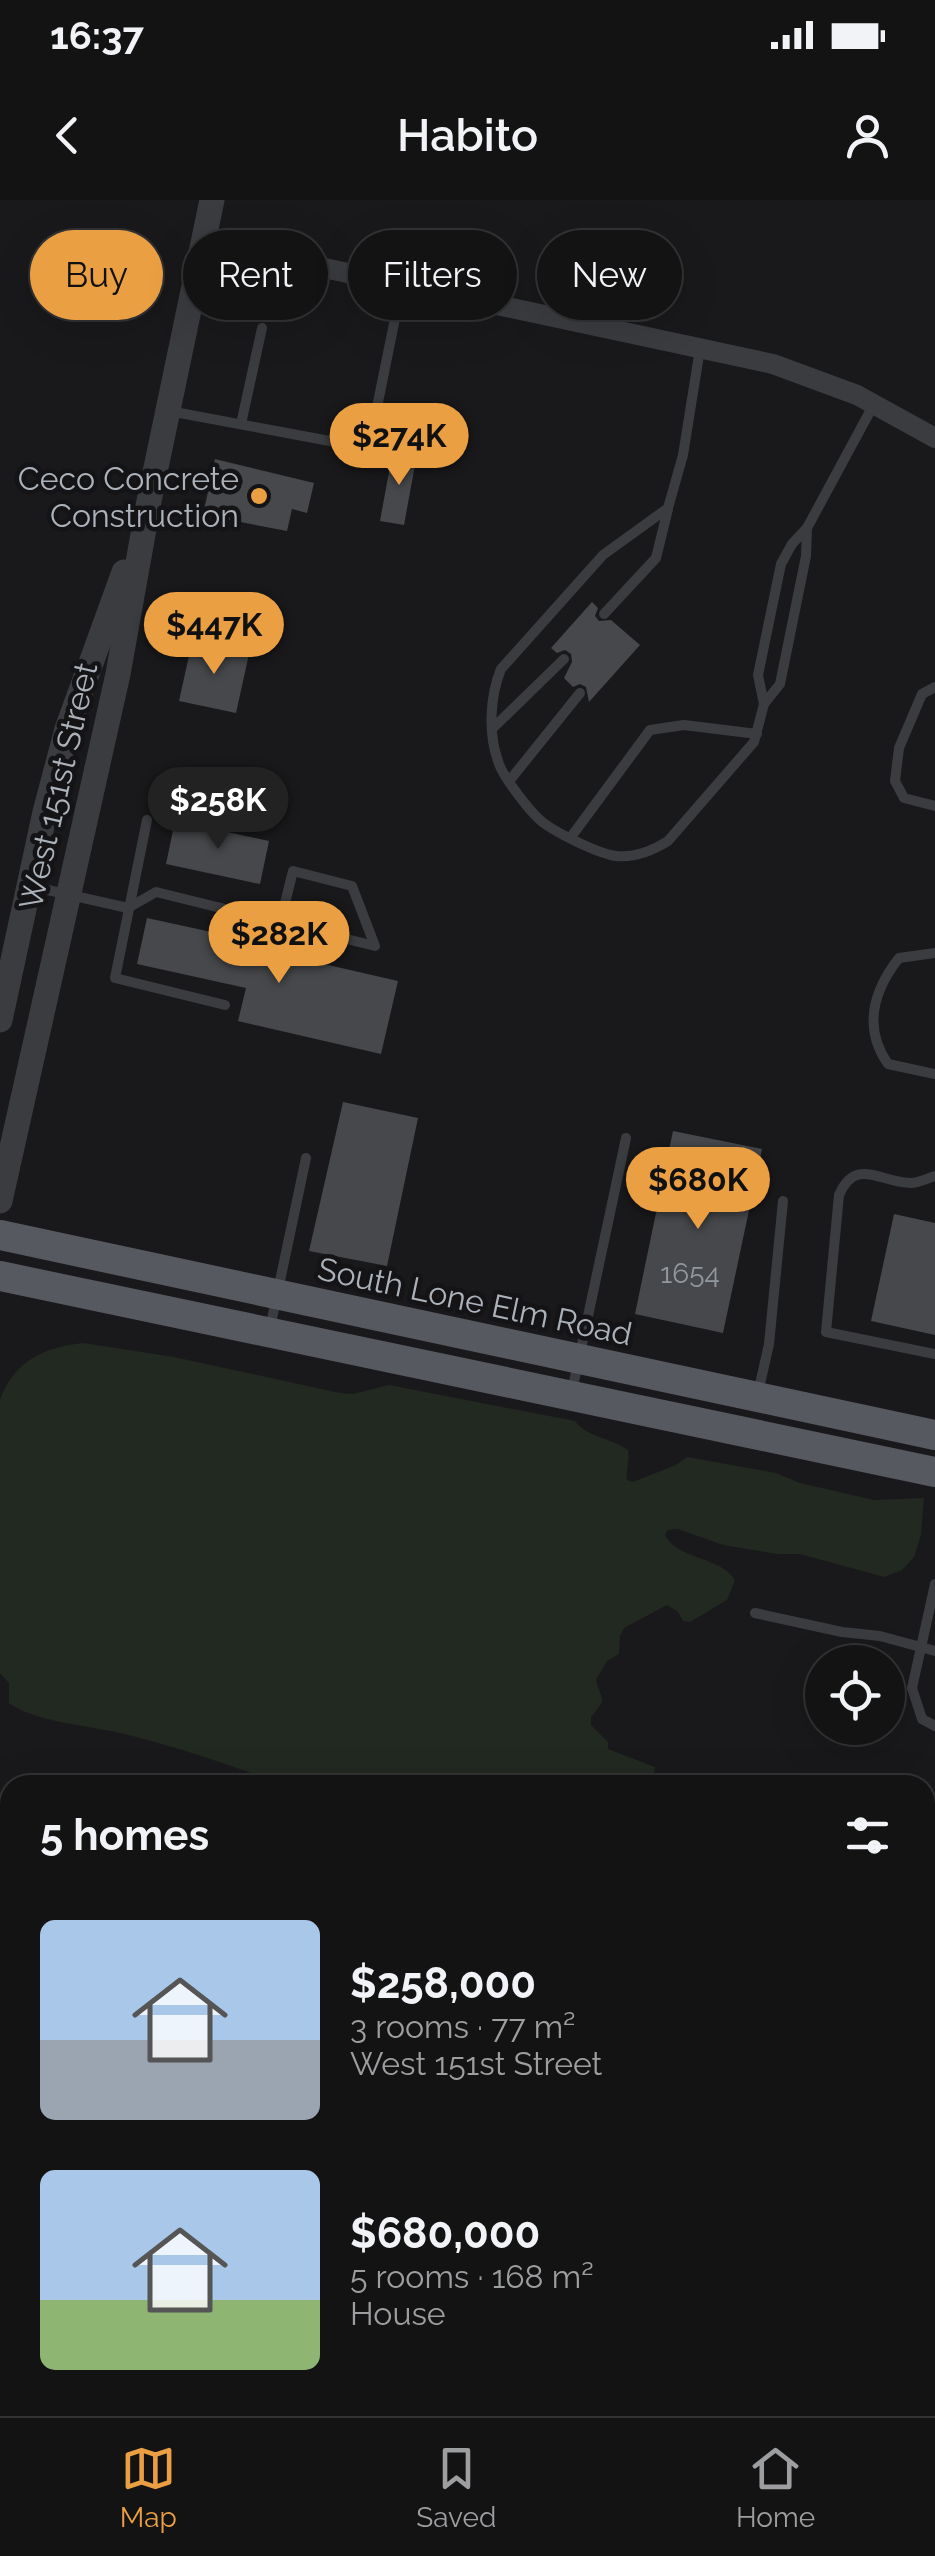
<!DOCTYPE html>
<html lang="en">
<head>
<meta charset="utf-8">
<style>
  body { margin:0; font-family:Raleway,sans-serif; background:#1c1c1d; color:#f1f3f6; height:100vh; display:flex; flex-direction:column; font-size:38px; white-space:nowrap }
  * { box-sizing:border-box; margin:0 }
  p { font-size:32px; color:#9d9ea0 }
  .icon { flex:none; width:55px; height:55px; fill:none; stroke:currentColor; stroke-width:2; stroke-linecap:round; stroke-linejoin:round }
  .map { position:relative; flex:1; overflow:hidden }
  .details { position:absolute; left:0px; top:1575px; width:935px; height:642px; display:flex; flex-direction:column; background:#131314; border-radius:30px 30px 0 0; box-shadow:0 10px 40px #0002,0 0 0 2px #323234 }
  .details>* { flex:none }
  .hud { position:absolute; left:30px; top:30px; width:875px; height:90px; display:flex; gap:20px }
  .tools { position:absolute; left:805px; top:1445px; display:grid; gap:20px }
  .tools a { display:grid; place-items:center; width:100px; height:100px; border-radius:50%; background:#131314; box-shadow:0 10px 40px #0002,0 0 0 2px #323234; font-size:50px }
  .price { position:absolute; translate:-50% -85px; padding:0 22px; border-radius:35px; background:#ea9f42; color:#111; font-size:32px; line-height:65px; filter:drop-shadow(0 2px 5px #0008) }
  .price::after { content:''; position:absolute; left:50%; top:60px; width:30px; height:22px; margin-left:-15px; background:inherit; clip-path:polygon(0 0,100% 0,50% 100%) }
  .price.on { background:#222; color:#fff }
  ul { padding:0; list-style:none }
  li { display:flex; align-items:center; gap:30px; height:250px; padding:0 40px }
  li span { display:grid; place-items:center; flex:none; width:280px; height:200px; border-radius:15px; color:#555 }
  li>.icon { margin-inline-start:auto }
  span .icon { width:120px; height:120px; fill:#fffc; stroke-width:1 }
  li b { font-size:42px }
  h2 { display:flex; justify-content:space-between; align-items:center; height:120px; padding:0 40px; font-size:42px }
  .pill { padding:0 35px; border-radius:45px; background:#131314; box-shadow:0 10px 40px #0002,0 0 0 2px #323234; font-size:35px; line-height:90px }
  .pill.on { background:#ea9f42; color:#111 }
  .status { display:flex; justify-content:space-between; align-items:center; height:70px; padding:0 50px; background:#131314; direction:ltr }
  .status svg { height:28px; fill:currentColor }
  header { display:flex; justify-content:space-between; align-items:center; height:130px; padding:0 40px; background:#131314; font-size:45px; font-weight:600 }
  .tabs { display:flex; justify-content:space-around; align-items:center; height:140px; border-top:2px solid #323234; background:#131314; font-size:28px; color:#9d9ea0 }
  .tabs a { display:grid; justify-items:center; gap:5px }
  .tabs .on { color:#ea9f42 }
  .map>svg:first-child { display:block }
  .green { fill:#212921 }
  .building { fill:#46484b }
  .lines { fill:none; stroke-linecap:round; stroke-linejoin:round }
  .service { stroke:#3a3c40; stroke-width:10 }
  .minor { stroke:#3a3c40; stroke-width:20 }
  .tertiary { stroke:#3a3c40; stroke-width:25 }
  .primary { stroke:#56595f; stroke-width:30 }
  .poi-dot { fill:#ea9f42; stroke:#141416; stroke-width:4 }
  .labels { text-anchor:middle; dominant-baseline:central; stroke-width:9; stroke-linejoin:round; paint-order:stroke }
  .number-label { font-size:28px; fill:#92989e }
  .poi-label { font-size:32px; fill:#acb2ba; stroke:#141416; text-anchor:end }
  .street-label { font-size:32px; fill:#acb2ba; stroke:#141416 }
</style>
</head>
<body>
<div class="status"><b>16:37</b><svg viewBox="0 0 49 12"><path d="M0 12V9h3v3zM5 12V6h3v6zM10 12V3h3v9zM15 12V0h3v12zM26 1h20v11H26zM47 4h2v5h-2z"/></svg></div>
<header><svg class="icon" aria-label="back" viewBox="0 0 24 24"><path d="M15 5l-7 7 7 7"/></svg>Habito<svg class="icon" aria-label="person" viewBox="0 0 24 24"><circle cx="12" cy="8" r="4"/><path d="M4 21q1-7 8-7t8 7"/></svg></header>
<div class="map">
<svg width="935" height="2216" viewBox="0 0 935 2216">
  <rect width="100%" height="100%" fill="#19191b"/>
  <g class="green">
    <path d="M83,1143l91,14 166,36 13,1 36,-9 186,36c11,16 37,17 53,29 2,11 -2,18 -1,30l6,2 43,-17 11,-8 89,16 24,10 74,17 50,-2 -3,37 -7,22 -12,13 -18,7 -84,-23h-23l-54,-9 -45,-16 -10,1 -3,5c13,25 55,21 70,45l-8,20 -37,22 -7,-1 -5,-9 -11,-7 -43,23 -4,8 -1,18 -12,7 -11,19c5,22 13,16 -5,37v8l17,17v7l47,18 -3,18h-383v-6c-49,-17 -98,-34 -149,-46 -34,-8 -85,-11 -111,-30v-20l-9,-10v-273c13,-38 44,-53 83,-57z"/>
    <path d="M925,1917l10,2v195l-10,-2z"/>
    <path d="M121,2208h263l-2,8h-263z"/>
  </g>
  <g class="building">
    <path d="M393,250l24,4 -13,71 -24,-4z"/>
    <path d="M215,259l99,24 -7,30 -15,-4 -5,22 -84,-16z"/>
    <path d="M592,402l6,6 -3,8 4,5 12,-1 29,25 -51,57 -3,-15 -6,-3 -7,3 -9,-9 8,-16 -1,-8 -6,-4 -8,3 -6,-5z"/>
    <path d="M192,442l57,12 -13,59 -57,-12z"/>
    <path d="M175,621l94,20 -9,43 -94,-20z"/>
    <path d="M147,718l92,20 -2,6 161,37 -17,73 -143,-33 8,-33 -109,-24z"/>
    <path d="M343,902l75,16 -31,148 -78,-15z"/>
    <path d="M673,931l89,18 -39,184 -88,-19z"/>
    <path d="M894,1014l41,9v112l-64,-14z"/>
  </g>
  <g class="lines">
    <g class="service">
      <path d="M700,149l-17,106 -15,53 -65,47 -102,114c-11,27 -13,64 -3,92 4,15 34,54 47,63 14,10 54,30 71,32 19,2 36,-5 52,-15l86,-99 10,-38 -6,-29 23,-111 11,-20 15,-16 67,-124"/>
      <path d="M169,211l166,31 24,-1 10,-6 6,-18 27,-133"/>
      <path d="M241,224l21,-96"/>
      <path d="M604,414l52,-56 12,-49"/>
      <path d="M935,487l-13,7 -23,54 -4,33 9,17 31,8"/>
      <path d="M764,504l16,-20 26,-128 1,-28"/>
      <path d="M493,528l71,-69"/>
      <path d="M510,580l70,-87"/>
      <path d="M147,620l-32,158 110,27"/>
      <path d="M571,637l79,-107 34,-5 73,9"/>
      <path d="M30,686l98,22 28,-16 219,54 -23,-60 -59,-15 -13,52"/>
      <path d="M935,753l-36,5c-26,33 -36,70 -11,106l47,10"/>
      <path d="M935,976c-7,2 -16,7 -24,7 -30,0 -55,-27 -72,12l-13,137 109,22"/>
      <path d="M270,1128l36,-170"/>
      <path d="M572,1191l54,-253"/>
      <path d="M758,1193l11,-49 14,-143"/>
      <path d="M935,1384l-23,104 10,31 13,7"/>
      <path d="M755,1413l87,19 38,4 55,15"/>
      <path d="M925,1845l10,-47"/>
      <path d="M0,1894l10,2"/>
      <path d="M0,2150l10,14"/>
      <path d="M13,2216l2,-8"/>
      <path d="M78,2216l2,-8"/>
    </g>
    <path class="minor" d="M203,42l570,122 84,31 78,43"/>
    <g class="tertiary">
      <path d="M0,820l45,-208 22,-83 57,-157"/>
      <path d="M0,1001l118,-527 31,-173 63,-301"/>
    </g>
    <g class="primary">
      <path d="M0,1035l935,200"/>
      <path d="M0,1076l935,196"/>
    </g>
  </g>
  <circle class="poi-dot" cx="259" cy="296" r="10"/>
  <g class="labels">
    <g class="number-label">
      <text x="690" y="1073">1654</text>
    </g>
    <g class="poi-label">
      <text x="239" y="278">Ceco Concrete<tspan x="239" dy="37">Construction</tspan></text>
    </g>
    <g class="street-label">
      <text transform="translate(58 586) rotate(-77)">West 151st Street</text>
      <text transform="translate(475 1101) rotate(12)">South Lone Elm Road</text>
    </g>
  </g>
</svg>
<div class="tools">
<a><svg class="icon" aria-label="locate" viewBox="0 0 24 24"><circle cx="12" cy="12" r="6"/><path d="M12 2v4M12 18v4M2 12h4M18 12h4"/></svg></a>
</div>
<b class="price" style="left:399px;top:288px">$274K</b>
<b class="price" style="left:214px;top:477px">$447K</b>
<b class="price on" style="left:218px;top:652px">$258K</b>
<b class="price" style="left:279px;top:786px">$282K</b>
<b class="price" style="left:698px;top:1032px">$680K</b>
<div class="hud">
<a class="pill on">Buy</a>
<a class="pill">Rent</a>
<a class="pill">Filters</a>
<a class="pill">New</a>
</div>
<section class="details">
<h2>5 homes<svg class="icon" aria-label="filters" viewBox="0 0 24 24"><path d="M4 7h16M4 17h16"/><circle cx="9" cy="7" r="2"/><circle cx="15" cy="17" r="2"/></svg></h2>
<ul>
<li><span style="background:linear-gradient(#a9c7e8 60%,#9aa5b1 0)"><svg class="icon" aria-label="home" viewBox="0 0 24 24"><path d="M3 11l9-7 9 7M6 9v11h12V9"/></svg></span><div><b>$258,000</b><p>3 rooms · 77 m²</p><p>West 151st Street</p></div></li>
<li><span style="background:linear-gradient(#a9c7e8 65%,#8fb573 0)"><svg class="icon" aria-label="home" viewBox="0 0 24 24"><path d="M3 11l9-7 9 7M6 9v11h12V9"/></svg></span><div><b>$680,000</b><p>5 rooms · 168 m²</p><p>House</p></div></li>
</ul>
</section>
</div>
<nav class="tabs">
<a class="on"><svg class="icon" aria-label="map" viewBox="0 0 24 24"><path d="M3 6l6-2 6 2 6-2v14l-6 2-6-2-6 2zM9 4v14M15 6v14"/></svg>Map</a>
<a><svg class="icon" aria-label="saved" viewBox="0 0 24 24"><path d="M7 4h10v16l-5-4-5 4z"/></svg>Saved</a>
<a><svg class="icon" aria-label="home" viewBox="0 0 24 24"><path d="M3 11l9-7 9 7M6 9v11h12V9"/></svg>Home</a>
</nav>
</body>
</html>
